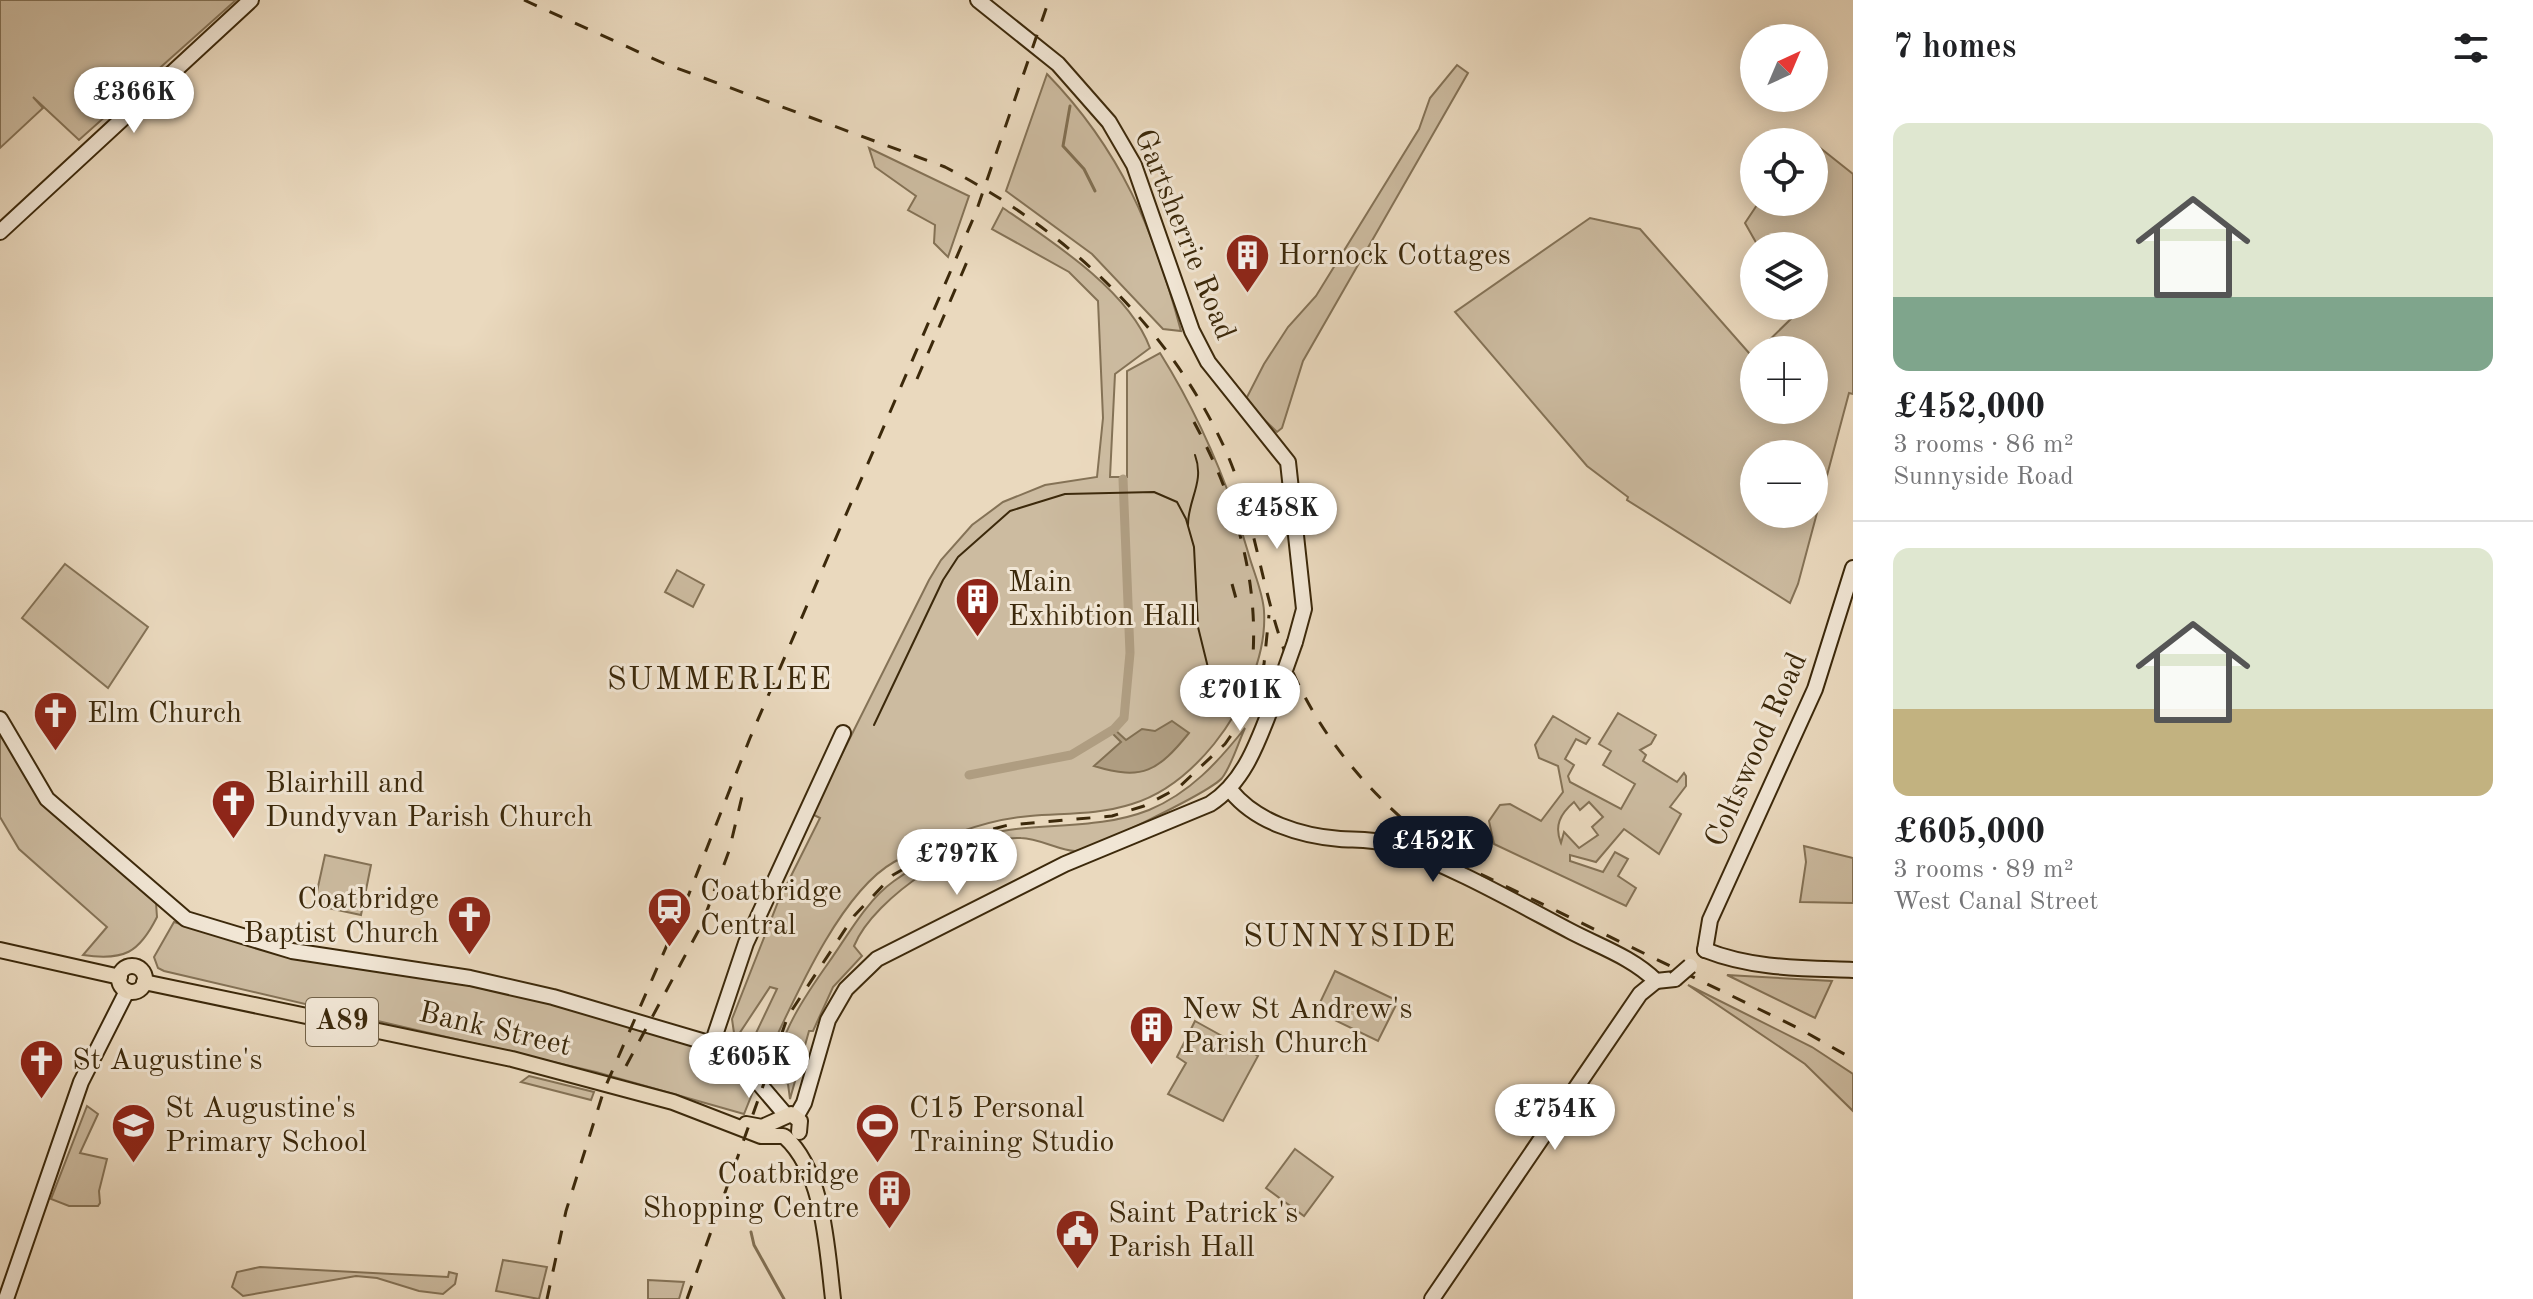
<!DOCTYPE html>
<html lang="en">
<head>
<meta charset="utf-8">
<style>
  body { margin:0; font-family:"Old Standard TT",serif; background:#f2f2f2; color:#202124; height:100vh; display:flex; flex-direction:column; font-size:30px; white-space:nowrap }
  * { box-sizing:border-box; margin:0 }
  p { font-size:26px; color:#757577 }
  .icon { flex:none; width:44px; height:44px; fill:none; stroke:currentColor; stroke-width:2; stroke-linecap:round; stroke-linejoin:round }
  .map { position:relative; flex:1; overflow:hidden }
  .drawer { display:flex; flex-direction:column; background:#fff; width:680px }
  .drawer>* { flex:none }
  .needle { width:52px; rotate:44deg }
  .tools { position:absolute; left:1740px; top:24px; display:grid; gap:16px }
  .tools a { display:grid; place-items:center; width:88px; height:88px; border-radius:50%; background:#fff; box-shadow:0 4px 20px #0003; font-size:40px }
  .price { position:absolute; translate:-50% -68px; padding:0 18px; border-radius:28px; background:#fff; color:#222; font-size:26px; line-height:52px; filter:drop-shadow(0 2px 4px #0008) }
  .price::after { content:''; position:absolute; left:50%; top:48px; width:24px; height:18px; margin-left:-12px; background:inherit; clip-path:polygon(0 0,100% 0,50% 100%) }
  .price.selected { background:#111827; color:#fff }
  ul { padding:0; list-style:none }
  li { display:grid; align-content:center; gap:16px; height:424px; padding:0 40px }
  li+li { border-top:2px solid #e0e0e0 }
  li span { display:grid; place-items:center; height:248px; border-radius:16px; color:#555 }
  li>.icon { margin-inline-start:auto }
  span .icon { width:144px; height:144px; fill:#fffc; stroke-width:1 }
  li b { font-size:34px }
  h2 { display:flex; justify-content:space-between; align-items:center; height:96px; padding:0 40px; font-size:34px }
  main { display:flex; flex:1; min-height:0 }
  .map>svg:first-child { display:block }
  .green { fill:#ccbba0; stroke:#847256; stroke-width:2; fill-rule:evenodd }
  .water { fill:#af9d81; stroke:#816f52; stroke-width:2 }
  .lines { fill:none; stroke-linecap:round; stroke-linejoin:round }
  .stream { stroke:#816f52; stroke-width:3 }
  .canal { stroke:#af9d81; stroke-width:9 }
  .secondary-casing { stroke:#3c290b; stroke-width:18 }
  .primary-casing { stroke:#3c290b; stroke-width:18 }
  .secondary { stroke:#f1e6d5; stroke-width:14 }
  .primary { stroke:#ead9be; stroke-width:14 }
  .tram { stroke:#3c290b; stroke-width:2 }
  .rail { stroke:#3c290b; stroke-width:3; stroke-dasharray:14 14; stroke-linecap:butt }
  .secondary-bridge-casing { stroke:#3c290b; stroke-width:18; stroke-linecap:butt }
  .secondary-bridge { stroke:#f1e6d5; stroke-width:14 }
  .labels { text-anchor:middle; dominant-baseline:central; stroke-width:6; stroke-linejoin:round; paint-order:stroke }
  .shield { fill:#f1e6d5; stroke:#726248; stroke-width:2 }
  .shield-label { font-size:28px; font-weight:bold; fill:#3c290b }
  .street-label { font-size:30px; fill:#3c290b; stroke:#f1e6d5 }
  .poi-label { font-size:30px; fill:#3c290b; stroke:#f1e6d5; text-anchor:start }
  .neighbourhood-label { font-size:32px; letter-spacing:2px; fill:#3c290b; stroke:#f1e6d5 }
</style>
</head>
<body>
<main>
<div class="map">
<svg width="1853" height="1299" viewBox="0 0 1853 1299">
  <rect width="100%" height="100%" fill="#ead9be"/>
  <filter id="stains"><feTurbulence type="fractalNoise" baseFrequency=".0025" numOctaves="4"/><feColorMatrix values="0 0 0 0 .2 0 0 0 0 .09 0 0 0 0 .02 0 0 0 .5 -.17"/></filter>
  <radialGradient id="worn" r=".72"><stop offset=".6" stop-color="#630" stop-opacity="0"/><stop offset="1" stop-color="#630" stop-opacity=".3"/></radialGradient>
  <g class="green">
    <path d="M0,0h236l-157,140 -46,-43 10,11 -43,40z"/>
    <path d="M1457,65l11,8 -165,288 -21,67 -5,4 -32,-31 19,-37 24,-37 28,-31 103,-167 11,-31z"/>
    <path d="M1047,74c74,76 107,156 134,257l-18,-2 -71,-75 -86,-63z"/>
    <path d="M1814,143l39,31v220l-4,-1 -51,191 -8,19 -163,-103 1,-3 -41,-31 -132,-154 135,-94 50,11 109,124 5,1v56h60v-60h-55l38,-37 -4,-7h21v-60h-56l-13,-23 14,-21h55zM1754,454h60v60h-60z"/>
    <path d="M869,148l100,48 -21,61 -14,-14 1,-18 -27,-15 8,-14 -41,-29z"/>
    <path d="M1003,208c50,34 126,83 147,140l-35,26 -5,103h17v-106l33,-18c40,64 67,127 88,199 5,19 15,40 16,59 3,46 -22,98 -50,133 -22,27 -49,50 -82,60 -34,11 -67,9 -102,12 -49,4 -94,23 -136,46 -57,32 -105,149 -133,208l-15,-16 31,-65 -7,-2 -35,53 -3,-21 46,-117 42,-84 -8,-4 117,-234 12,-20 31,-35 31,-23 42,-17 52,-8 6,-59 -5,-117 -29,-29 -77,-43z"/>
    <path d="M65,564l83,63 -40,61 -86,-70z"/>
    <path d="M677,570l27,15 -11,22 -28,-15z"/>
    <path d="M1618,713l38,22 -5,9 -11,6 6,5 -3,6 34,21 7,-9 2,3v10l-16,21 11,7 -22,40 -35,-25 -28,33 -26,-7v6l33,11 12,-20 13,7 -10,17 18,12 -10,18 -132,-62 -5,-23 11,-16 10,-1 31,17 22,-29 -5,-26 -19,-8 -4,-13 18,-29 37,22 -4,6 -10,-5 -11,20 9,6 -6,11 2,6 51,27 14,-25 -32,-19 8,-14 -12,-7zM1574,802l6,8 9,-8 14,15 -11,10 6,8 -19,13 -15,-16 -3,11c-7,-17 -1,-29 13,-41z"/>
    <path d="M1245,728c-7,15 -13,37 -23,50 -12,14 -131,72 -147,73 -14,0 -37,-13 -54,-13 -53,-3 -147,59 -167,108l8,10 -29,31 -20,44h-4l-19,68 -2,-15 -13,-8c2,-40 32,-83 54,-114 19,-27 38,-62 65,-81 33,-24 81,-48 122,-52 45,-5 90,-2 133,-19 41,-17 69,-48 96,-82z"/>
    <path d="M0,730l44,75 112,98 1,14c-18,36 -33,44 -74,38l24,-28 -88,-78 -19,-32z"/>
    <path d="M1399,824l64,46 -69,-34z"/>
    <path d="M1804,846l49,12v45l-53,-1 6,-40z"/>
    <path d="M325,855l46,10 -10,50 -47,-10z"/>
    <path d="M174,922l100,31 184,30 89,20 173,49 34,37 -10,25 -148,-42 -432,-101 -6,-3 -4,-11z"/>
    <path d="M1335,971l63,30 -20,40 -62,-30z"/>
    <path d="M1727,975l105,6 -17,37z"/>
    <path d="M1688,985l124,62 41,27v37l-48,-47z"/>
    <path d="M1195,1021l63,35 -35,65 -55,-27 18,-31 -9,-6z"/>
    <path d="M529,1076l65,16 -3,8 -70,-18z"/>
    <path d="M87,1106l11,8 -18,39 27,6 -8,32 1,12 -2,3h-29l-18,-7z"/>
    <path d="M1295,1149l38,28 -29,39 -38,-28z"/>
    <path d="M503,1260l44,7 -8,32 -43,-8z"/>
    <path d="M260,1267l188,10 1,-5 8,2 -2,10 -12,10 -24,-3 -42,-13 -21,-2 -113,20 -11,-9 5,-15z"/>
    <path d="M648,1280l36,2 -5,17h-31z"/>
  </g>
  <path class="water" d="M1172,721l17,12c-31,38 -46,48 -95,33l27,-24 -10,-10 3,-3 12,11 16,-11 13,2z"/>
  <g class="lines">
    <g class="stream">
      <path d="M1070,106l-7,40 21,23 11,22"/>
      <path d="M751,1232l3,13 30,54"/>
    </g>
    <path class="canal" d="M969,775l102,-20 43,-26 10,-11 6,-65 -7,-174"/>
    <defs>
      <g id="secondary">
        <path d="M978,0l80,64 51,58 25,43 58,166 16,31 80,100 16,147 -9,33"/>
        <path d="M0,232l251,-232"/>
        <path d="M0,719l47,80 139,120 106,32 178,27 83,19 169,50 11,6 52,61"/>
        <path d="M1231,791c25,31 70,45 109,48 17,1 33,0 49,5 63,22 124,57 183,88 29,15 61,26 84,49l19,-2"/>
        <path d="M1705,950l5,-30 105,-231 38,-121"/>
        <path d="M1705,950c48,19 97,18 148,20"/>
        <path d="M712,1044l34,-101 97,-210"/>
        <path d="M796,1117l8,-14 24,-83 18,-31 31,-30 188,-95 145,-60c39,-25 51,-73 68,-114"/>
        <path d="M6,1299l75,-217 46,-91"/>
        <path d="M1432,1299l208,-305 16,-13"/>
      </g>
      <g id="primary">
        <path d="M0,950l120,27"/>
        <circle cx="132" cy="979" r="13"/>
        <path d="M144,982l368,77 161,43 88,34h22"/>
        <path d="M746,1124l16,3 29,-13 9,7 -1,11"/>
        <path d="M785,1137c39,35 42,112 48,162"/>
      </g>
    </defs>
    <use href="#secondary" class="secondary-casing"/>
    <use href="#primary" class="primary-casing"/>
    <use href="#secondary" class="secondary"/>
    <use href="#primary" class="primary"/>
    <g class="tram">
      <path d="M1188,525c0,-26 17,-43 7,-70"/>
      <path d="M874,725l69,-145 15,-23 52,-46 55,-17 89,-2 23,10 9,17 8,28 4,80 16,65"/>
    </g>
    <g class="rail">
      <path d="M524,0l139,63 282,104c120,62 224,159 280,282 30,67 36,141 62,209 34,87 100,157 177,208l336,163 53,30"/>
      <path d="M917,379l52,-122"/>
      <path d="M1194,422c39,73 64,151 59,233"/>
      <path d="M1232,584l5,18"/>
      <path d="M626,1066l76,-142 27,-73 16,-67"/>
      <path d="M547,1299l19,-88 38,-121 83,-191 63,-161 226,-526 73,-212"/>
      <path d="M687,1299l101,-283 66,-100 39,-41 63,-36 52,-14 104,-9 32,-10 34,-18 47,-44 26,-37 13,-43 5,-49"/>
    </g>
    <defs>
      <g id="secondary-bridge">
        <path d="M1278,690l17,-48"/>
        <path d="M1675,979l15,-13"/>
      </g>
    </defs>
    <use href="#secondary-bridge" class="secondary-bridge-casing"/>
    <use href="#secondary-bridge" class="secondary-bridge"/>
  </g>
  <defs>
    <symbol id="building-pin" viewBox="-11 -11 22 30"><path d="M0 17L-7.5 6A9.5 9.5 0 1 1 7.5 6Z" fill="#8f2418" stroke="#f1e6d5"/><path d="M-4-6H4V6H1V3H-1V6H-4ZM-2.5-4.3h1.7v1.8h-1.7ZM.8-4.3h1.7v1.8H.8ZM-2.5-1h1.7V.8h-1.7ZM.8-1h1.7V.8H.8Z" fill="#fff"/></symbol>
    <symbol id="church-pin" viewBox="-11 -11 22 30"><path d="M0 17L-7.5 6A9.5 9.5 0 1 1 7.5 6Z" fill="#8f2418" stroke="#f1e6d5"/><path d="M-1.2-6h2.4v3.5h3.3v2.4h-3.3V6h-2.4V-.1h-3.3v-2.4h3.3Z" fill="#fff"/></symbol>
    <symbol id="station-pin" viewBox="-11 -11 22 30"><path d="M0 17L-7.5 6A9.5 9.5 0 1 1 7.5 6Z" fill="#8f2418" stroke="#f1e6d5"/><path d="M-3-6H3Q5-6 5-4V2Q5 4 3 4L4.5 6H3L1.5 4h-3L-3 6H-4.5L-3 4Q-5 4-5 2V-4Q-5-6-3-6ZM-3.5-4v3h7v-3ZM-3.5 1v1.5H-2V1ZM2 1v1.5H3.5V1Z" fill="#fff"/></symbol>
    <symbol id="school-pin" viewBox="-11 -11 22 30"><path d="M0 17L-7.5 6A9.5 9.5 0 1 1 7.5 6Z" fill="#8f2418" stroke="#f1e6d5"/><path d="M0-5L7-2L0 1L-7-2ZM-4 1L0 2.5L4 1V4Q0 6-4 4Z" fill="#fff"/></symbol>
    <symbol id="stadium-pin" viewBox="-11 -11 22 30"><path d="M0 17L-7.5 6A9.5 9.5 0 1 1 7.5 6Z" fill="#8f2418" stroke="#f1e6d5"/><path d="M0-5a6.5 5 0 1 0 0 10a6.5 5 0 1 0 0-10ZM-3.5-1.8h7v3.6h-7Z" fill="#fff"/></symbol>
    <symbol id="civic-pin" viewBox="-11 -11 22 30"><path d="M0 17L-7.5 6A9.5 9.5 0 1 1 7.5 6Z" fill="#8f2418" stroke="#f1e6d5"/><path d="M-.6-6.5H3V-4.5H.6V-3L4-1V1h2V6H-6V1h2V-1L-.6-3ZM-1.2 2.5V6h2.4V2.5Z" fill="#fff"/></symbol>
  </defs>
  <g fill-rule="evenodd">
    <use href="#building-pin" x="1222" y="230" width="51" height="69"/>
    <use href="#building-pin" x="952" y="574" width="51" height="69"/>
    <use href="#church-pin" x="30" y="688" width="51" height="69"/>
    <use href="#church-pin" x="208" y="776" width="51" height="69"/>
    <use href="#station-pin" x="644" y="884" width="51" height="69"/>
    <use href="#church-pin" x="444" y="892" width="51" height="69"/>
    <use href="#building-pin" x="1126" y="1002" width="51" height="69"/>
    <use href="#church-pin" x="16" y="1036" width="51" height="69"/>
    <use href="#school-pin" x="108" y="1100" width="51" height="69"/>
    <use href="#stadium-pin" x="852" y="1100" width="51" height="69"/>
    <use href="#building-pin" x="864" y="1166" width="51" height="69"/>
    <use href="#civic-pin" x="1052" y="1206" width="51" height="69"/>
  </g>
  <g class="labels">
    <rect class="shield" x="306" y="998" width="72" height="48" rx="6"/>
    <g class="shield-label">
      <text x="342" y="1022">A89</text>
    </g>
    <g class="street-label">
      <text transform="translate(1184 235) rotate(68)">Gartsherrie Road</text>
      <text transform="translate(1757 750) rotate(-66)">Coltswood Road</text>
      <text transform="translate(495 1030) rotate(13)">Bank Street</text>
    </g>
    <g class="poi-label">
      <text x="1278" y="256">Hornock Cottages</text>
      <text x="1008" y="583">Main<tspan x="1008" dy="34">Exhibtion Hall</tspan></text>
      <text x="87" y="714">Elm Church</text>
      <text x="265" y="784">Blairhill and<tspan x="265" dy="34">Dundyvan Parish Church</tspan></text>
      <text x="700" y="892">Coatbridge<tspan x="700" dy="34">Central</tspan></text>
      <text x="439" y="900" text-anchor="end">Coatbridge<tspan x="439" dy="34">Baptist Church</tspan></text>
      <text x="1182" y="1010">New St Andrew's<tspan x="1182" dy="34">Parish Church</tspan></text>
      <text x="72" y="1061">St Augustine's</text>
      <text x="165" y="1109">St Augustine's<tspan x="165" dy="34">Primary School</tspan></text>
      <text x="909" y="1109">C15 Personal<tspan x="909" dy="34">Training Studio</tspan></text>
      <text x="859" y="1175" text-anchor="end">Coatbridge<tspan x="859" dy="34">Shopping Centre</tspan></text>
      <text x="1108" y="1214">Saint Patrick's<tspan x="1108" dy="34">Parish Hall</tspan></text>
    </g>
    <g class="neighbourhood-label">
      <text x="720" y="681">SUMMERLEE</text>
      <text x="1350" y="938">SUNNYSIDE</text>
    </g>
  </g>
  <rect width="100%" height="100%" filter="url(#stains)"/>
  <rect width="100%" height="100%" fill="url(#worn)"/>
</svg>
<div class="tools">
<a><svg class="needle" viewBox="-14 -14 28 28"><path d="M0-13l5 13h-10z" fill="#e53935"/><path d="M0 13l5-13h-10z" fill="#757577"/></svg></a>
<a><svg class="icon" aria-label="locate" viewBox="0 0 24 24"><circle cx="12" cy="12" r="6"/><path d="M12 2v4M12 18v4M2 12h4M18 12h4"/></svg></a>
<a><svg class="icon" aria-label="layers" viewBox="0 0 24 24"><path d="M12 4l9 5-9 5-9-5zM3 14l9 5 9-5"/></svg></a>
<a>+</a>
<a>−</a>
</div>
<b class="price" style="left:134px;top:135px">£366K</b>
<b class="price" style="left:1277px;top:551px">£458K</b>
<b class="price" style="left:1240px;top:733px">£701K</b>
<b class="price selected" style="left:1433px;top:884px">£452K</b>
<b class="price" style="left:957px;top:897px">£797K</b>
<b class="price" style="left:749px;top:1100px">£605K</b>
<b class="price" style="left:1555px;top:1152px">£754K</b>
</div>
<section class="drawer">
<h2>7 homes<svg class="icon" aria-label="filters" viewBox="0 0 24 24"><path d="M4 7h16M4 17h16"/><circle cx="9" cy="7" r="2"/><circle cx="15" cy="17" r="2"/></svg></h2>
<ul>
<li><span style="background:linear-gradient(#dfe7d0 70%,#7fa58c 0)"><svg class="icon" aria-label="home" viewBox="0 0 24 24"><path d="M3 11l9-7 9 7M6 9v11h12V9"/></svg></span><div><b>£452,000</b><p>3 rooms · 86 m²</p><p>Sunnyside Road</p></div></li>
<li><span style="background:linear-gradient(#dfe7d0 65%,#c2b280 0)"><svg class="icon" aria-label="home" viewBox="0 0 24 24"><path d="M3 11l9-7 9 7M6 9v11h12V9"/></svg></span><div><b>£605,000</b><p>3 rooms · 89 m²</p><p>West Canal Street</p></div></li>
</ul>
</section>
</main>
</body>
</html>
